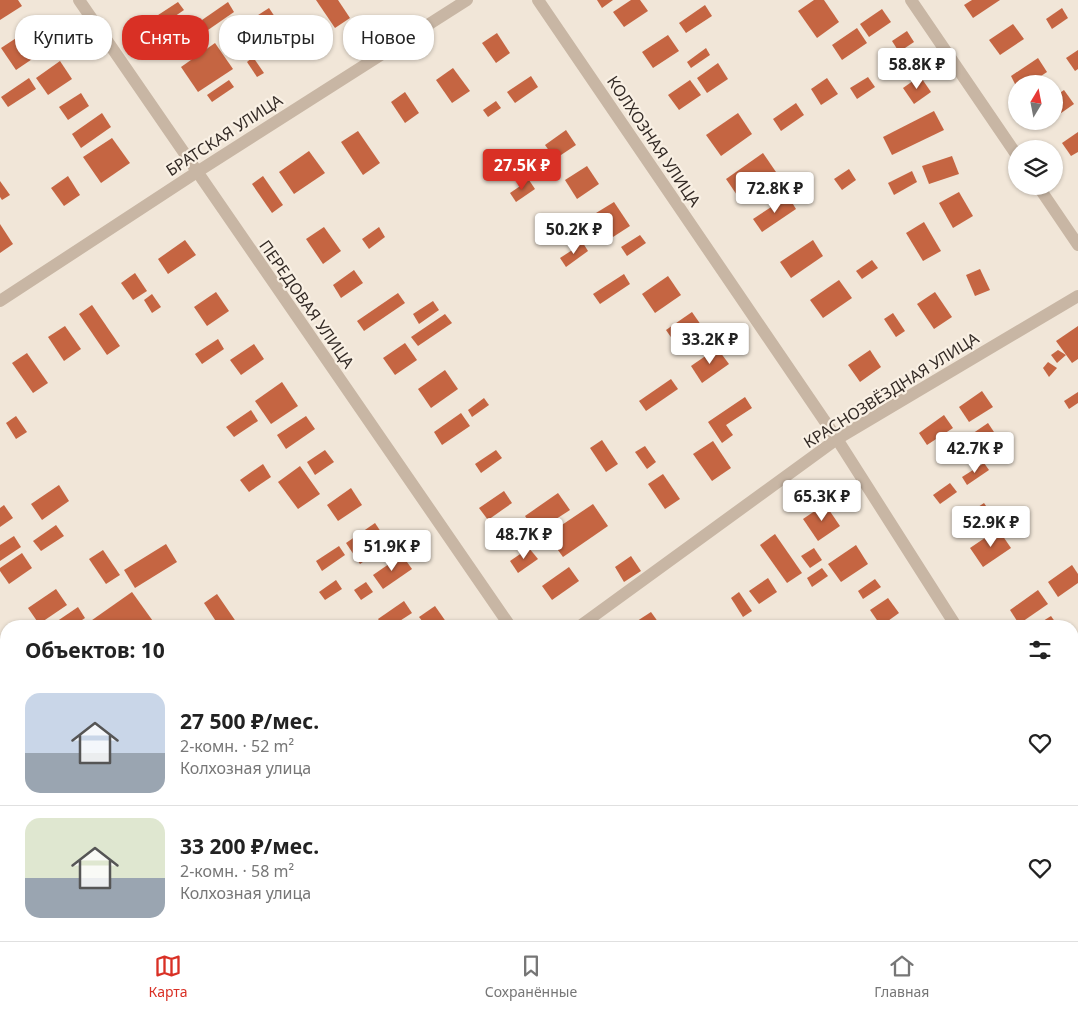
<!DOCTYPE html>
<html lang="ru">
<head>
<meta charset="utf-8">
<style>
  body { margin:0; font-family:"Noto Sans",sans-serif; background:#f6f6f6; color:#222; height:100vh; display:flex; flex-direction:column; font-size:19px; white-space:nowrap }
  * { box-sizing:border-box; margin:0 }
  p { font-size:16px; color:#767676 }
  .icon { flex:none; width:28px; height:28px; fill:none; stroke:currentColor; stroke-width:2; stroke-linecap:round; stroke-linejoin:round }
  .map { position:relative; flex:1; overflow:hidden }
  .sheet { position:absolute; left:0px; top:620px; width:1079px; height:321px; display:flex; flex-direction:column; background:#fff; border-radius:20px 20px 0 0; box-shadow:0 1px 4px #0004 }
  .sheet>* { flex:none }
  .top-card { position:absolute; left:15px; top:15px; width:500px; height:45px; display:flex; gap:10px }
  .needle { width:32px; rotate:10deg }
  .buttons { position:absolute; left:1008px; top:75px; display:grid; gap:10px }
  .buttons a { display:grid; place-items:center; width:55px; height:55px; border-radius:50%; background:#fff; box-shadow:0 1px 4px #0004; font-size:25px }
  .price { position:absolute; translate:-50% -42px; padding:0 11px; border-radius:5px; background:#fff; color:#222; font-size:16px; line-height:32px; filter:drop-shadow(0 1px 2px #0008) }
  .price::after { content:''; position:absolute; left:50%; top:30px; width:15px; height:11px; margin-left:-8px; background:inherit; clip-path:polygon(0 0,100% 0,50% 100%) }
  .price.selected { background:#d93025; color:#fff }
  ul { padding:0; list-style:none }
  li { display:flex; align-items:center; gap:15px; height:125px; padding:0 25px }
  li+li { border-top:1px solid #e0e0e0 }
  li span { display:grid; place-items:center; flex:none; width:140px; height:100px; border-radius:15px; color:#555 }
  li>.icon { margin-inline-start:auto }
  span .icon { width:60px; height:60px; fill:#fffc; stroke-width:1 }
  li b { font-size:21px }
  h2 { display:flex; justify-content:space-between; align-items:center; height:60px; padding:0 25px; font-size:21px }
  .tag { padding:0 18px; border-radius:20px; background:#fff; box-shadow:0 1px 4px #0004; font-size:18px; line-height:45px }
  .tag.selected { background:#d93025; color:#fff }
  .menu { display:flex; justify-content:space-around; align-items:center; height:70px; border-top:1px solid #e0e0e0; background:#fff; font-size:14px; color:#767676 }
  .menu a { display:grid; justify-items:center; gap:2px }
  .menu .selected { color:#d93025 }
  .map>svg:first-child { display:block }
  .building { fill:#c56542 }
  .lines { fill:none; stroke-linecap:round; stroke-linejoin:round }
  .minor { stroke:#c8b6a4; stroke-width:12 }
  .tertiary { stroke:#c8b6a4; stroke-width:12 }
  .labels { text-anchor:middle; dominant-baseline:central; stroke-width:4.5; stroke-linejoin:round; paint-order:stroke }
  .street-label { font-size:16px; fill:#342b26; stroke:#f9f0e4 }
</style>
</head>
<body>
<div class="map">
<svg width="1078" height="941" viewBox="0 0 1078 941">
  <rect width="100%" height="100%" fill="#f1e6d8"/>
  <g class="building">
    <path d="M0,0h18l4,6 -22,14z"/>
    <path d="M316,0h22l12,18 -15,10z"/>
    <path d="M597,0h16l-11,8z"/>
    <path d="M631,0h9l8,11 -24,16 -11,-15z"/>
    <path d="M814,0h10l15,22 -22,16 -19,-27z"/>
    <path d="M972,0h28l-27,18 -9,-13z"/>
    <path d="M178,2l6,8 -26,18 -6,-9z"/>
    <path d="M228,2l6,10 -26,18 -6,-10z"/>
    <path d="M705,5l7,11 -26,17 -7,-10z"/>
    <path d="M269,8l6,9 -14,9 -6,-9z"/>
    <path d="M1062,8l6,10 -16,11 -6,-10z"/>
    <path d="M882,9l9,13 -22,15 -9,-13z"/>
    <path d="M1013,24l11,15 -24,16 -11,-15z"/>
    <path d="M33,27l14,22 -31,21 -15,-22z"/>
    <path d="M286,28l14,21 -15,10 -14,-21z"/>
    <path d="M857,28l10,15 -25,17 -10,-15z"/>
    <path d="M907,31l7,11 -15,10 -7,-11z"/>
    <path d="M497,33l13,20 -14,10 -14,-20z"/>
    <path d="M668,35l11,16 -26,17 -11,-16z"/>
    <path d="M215,43l18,26 -35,23 -17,-25z"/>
    <path d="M706,48l4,7 -19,13 -4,-6z"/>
    <path d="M1078,50v19l-3,2 -9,-13z"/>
    <path d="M909,53l9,13 -19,14 -9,-14z"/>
    <path d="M253,57l11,16 -7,4 -10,-15z"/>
    <path d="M1038,58l9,14 -18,12h-14l-4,-8z"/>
    <path d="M60,61l12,18 -24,16 -12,-17z"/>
    <path d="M718,63l10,16 -21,14 -10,-15z"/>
    <path d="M453,68l17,23 -18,12 -16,-23z"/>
    <path d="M531,76l7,11 -23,16 -8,-11z"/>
    <path d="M920,76l11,16 -17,12 -11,-16z"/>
    <path d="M868,77l7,10 -18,12 -7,-11z"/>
    <path d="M29,78l7,11 -28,18 -7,-10z"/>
    <path d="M827,78l11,16 -17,11 -10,-16z"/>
    <path d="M229,80l5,7 -22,15 -5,-7z"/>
    <path d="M690,80l11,15 -22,15 -11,-15z"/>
    <path d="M1064,90l10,14 -20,14v-21z"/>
    <path d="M405,92l14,21 -14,10 -14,-21z"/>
    <path d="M81,93l8,13 -21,14 -9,-13z"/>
    <path d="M496,101l5,7 -13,9 -5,-7z"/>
    <path d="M796,103l8,12 -23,16 -8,-12z"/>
    <path d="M934,111l10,19 -52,25 -9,-18z"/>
    <path d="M102,113l9,14 -30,21 -9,-14z"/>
    <path d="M738,113l14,21 -31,22 -15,-21z"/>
    <path d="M566,130l10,15 -21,14 -10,-14z"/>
    <path d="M358,131l22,32 -17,12 -22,-33z"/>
    <path d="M1078,132v20l-7,4 -9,-13z"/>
    <path d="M112,138l18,25 -29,20 -18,-26z"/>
    <path d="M309,151l16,22 -31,21 -15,-22z"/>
    <path d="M763,153l13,19 -37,26 -13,-19z"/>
    <path d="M521,156l5,7 -25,18 -6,-8z"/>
    <path d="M952,156l7,18 -30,10 -7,-18z"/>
    <path d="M587,166l12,18 -22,15 -12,-19z"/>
    <path d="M849,169l7,11 -14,10 -8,-11z"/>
    <path d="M912,171l5,11 -23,13 -6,-12z"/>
    <path d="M68,176l12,19 -16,11 -13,-18z"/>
    <path d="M263,176l20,29 -11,8 -20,-29z"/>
    <path d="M529,180l6,9 -19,13 -6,-9z"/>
    <path d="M0,181l10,14 -8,5 -2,-3z"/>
    <path d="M959,192l14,24 -20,12 -14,-25z"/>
    <path d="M788,196l8,13 -34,23 -9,-13z"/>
    <path d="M614,202l16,24 -17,11 -17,-24z"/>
    <path d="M924,222l17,29 -18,10 -17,-28z"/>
    <path d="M0,224l13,20 -13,9z"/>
    <path d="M324,227l17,24 -18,13 -17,-25z"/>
    <path d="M379,227l6,10 -16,12 -7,-10z"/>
    <path d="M640,235l6,8 -19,13 -6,-9z"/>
    <path d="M185,240l11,15 -28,19 -10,-15z"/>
    <path d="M813,240l10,16 -32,22 -11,-16z"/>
    <path d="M583,243l5,8 -22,16 -6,-9z"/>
    <path d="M872,260l6,8 -16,11 -6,-8z"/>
    <path d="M980,269l10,21 -15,6 -9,-21z"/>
    <path d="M354,270l9,13 -22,15 -8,-13z"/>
    <path d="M135,273l12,18 -14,9 -12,-17z"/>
    <path d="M624,274l6,10 -30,20 -7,-10z"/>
    <path d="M668,276l13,19 -26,18 -13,-19z"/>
    <path d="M839,280l13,18 -29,20 -13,-18z"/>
    <path d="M216,292l13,19 -22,15 -13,-19z"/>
    <path d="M935,292l17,25 -18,12 -17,-25z"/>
    <path d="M398,293l7,10 -41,28 -7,-10z"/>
    <path d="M152,294l9,13 -9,6 -8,-13z"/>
    <path d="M433,301l6,9 -20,14 -6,-10z"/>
    <path d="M92,305l28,41 -13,9 -28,-41z"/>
    <path d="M692,312l9,13 -26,18 -9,-13z"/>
    <path d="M893,313l12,18 -9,6 -12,-18z"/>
    <path d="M445,314l7,9 -34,23 -7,-9z"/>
    <path d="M65,326l16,23 -17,12 -16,-24z"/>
    <path d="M1078,326v33l-6,4 -16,-22z"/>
    <path d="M218,339l6,10 -22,15 -7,-10z"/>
    <path d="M405,343l12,17 -22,15 -12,-17z"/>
    <path d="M254,344l10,15 -23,16 -11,-15z"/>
    <path d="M717,348l12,16 -27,19 -11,-17z"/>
    <path d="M870,350l11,17 -21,15 -12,-17z"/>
    <path d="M1058,350l8,5 -9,8 -6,-8z"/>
    <path d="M27,353l21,30 -15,10 -21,-30z"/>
    <path d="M1048,362l9,6 -8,9 -6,-9z"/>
    <path d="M445,370l13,19 -27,19 -13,-19z"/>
    <path d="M671,379l7,10 -32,22 -7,-10z"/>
    <path d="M282,382l16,24 -27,18 -16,-23z"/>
    <path d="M982,391l11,16 -24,15 -10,-15z"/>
    <path d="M1078,392v11l-9,6 -5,-8z"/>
    <path d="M745,397l7,11 -26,17 7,10 -11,8 -14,-21z"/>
    <path d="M484,398l5,7 -17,12 -4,-7z"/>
    <path d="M251,410l7,11 -24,16 -8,-10z"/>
    <path d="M461,413l9,13 -28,19 -8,-13z"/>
    <path d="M944,415l9,13 -26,17 -8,-12z"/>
    <path d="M16,416l11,16 -11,7 -10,-16z"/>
    <path d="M306,416l9,13 -29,20 -9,-14z"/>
    <path d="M988,423l12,18 -25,17 -12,-18z"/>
    <path d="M602,440l16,24 -12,8 -16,-24z"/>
    <path d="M713,441l18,27 -19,13 -19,-27z"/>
    <path d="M645,446l11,16 -9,7 -12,-17z"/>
    <path d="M325,450l9,12 -19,13 -8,-13z"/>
    <path d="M496,450l6,8 -21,15 -6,-9z"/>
    <path d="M984,463l5,7 -22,15 -5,-8z"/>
    <path d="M263,464l8,13 -22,15 -9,-12z"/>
    <path d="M300,466l20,28 -22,15 -20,-27z"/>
    <path d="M663,474l17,25 -15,10 -17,-25z"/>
    <path d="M950,483l7,9 -17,12 -7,-9z"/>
    <path d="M59,485l10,16 -27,19 -11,-16z"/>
    <path d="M351,488l11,17 -24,16 -11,-16z"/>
    <path d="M504,491l8,12 -24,17 -9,-12z"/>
    <path d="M558,493l12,17 -34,22 -11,-16z"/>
    <path d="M984,503l9,13 -31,20 -8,-13z"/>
    <path d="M593,504l15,22 -45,31 -16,-22z"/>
    <path d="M825,504l15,22 -22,15 -15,-22z"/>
    <path d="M4,505l9,13 -13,9v-19z"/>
    <path d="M375,523l14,21 -29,20 -14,-21z"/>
    <path d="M56,525l8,11 -23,15 -8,-10z"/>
    <path d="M998,529l13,19 -28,19 -13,-19z"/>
    <path d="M775,534l27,39 -15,10 -27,-38z"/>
    <path d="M14,536l7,11 -21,14v-16z"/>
    <path d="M166,544l11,18 -42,26 -11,-18z"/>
    <path d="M856,545l12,19 -27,18 -13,-18z"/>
    <path d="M339,546l6,9 -23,16 -6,-10z"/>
    <path d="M529,548l9,11 -20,14 -8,-12z"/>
    <path d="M814,548l8,12 -12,8 -9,-12z"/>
    <path d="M103,550l17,25 -14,9 -17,-25z"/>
    <path d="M22,553l10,15 -23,16 -9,-13v-3z"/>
    <path d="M402,555l10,14 -29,20 -10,-14z"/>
    <path d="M631,556l10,15 -17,11 -9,-15z"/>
    <path d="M1072,565l6,9v9l-20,14 -10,-15z"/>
    <path d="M569,567l10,14 -27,19 -10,-14z"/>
    <path d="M822,568l6,8 -16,11 -5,-9z"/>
    <path d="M768,578l9,14 -18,12 -10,-13z"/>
    <path d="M875,579l6,8 -18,12 -5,-8z"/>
    <path d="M336,580l6,9 -17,11 -6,-8z"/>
    <path d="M366,582l7,10 -12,8 -7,-10z"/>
    <path d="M56,589l11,16 -28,19 -11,-16z"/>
    <path d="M1038,590l10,14 -29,20 -9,-14z"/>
    <path d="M132,592l23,32 -4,2h-65l-1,-1z"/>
    <path d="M739,592l13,19 -9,6 -12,-19z"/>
    <path d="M217,594l22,32h-20l-15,-23z"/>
    <path d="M888,598l11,15 -18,13 -11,-16z"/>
    <path d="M404,601l8,12 -20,13h-9l-5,-7z"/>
    <path d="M435,606l14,20h-23l-7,-9z"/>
    <path d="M78,607l7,11 -12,8h-23z"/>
    <path d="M651,612l10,14h-25l-2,-3z"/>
    <path d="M1051,616l7,10h-23z"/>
    <path d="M1072,652l6,8v13l-6,4z"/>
    <path d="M1072,877l6,8v9l-6,4z"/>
    <path d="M259,935h36l-9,6h-33l-1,-1z"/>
    <path d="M313,935h18v1l-7,5h-7z"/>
    <path d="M646,935h18l4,6h-26l-1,-2z"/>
    <path d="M879,935h5l4,6h-18z"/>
    <path d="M916,935h21l-9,6h-8z"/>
  </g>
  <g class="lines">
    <g class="minor">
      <path d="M79,0l431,626"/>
      <path d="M538,0l299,439 119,187"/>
      <path d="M911,0l105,154"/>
      <path d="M1038,186l40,59"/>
      <path d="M0,301l197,-129 270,-172"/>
      <path d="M580,626l257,-187 241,-143"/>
      <path d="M1072,806l6,8"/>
      <path d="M722,935l4,6"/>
      <path d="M98,941l9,-6"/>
      <path d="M804,941l8,-6"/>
    </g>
    <g class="tertiary">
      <path d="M0,703l6,10"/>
      <path d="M157,935l4,6"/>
    </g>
  </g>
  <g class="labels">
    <g class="street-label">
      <text transform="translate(224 135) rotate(-33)">БРАТСКАЯ УЛИЦА</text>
      <text transform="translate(654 141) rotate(56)">КОЛХОЗНАЯ УЛИЦА</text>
      <text transform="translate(307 304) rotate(55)">ПЕРЕДОВАЯ УЛИЦА</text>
      <text transform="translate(891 390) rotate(-32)">КРАСНОЗВЁЗДНАЯ УЛИЦА</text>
    </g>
  </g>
</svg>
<div class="buttons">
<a><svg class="needle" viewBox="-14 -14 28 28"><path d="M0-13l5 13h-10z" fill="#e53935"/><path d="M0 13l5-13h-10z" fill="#767676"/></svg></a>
<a><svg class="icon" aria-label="layers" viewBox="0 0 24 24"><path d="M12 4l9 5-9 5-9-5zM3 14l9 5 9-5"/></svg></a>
</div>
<b class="price" style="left:917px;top:90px">58.8K ₽</b>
<b class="price selected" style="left:522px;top:191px">27.5K ₽</b>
<b class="price" style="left:775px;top:214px">72.8K ₽</b>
<b class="price" style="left:574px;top:255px">50.2K ₽</b>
<b class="price" style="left:710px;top:365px">33.2K ₽</b>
<b class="price" style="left:975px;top:474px">42.7K ₽</b>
<b class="price" style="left:822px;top:522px">65.3K ₽</b>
<b class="price" style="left:991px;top:548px">52.9K ₽</b>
<b class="price" style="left:524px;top:560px">48.7K ₽</b>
<b class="price" style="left:392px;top:572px">51.9K ₽</b>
<div class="top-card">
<a class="tag">Купить</a>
<a class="tag selected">Снять</a>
<a class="tag">Фильтры</a>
<a class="tag">Новое</a>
</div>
<section class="sheet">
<h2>Объектов: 10<svg class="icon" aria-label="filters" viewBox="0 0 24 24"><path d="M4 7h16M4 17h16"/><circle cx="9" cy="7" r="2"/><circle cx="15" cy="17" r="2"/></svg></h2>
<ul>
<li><span style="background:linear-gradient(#c9d6e8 60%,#9aa5b1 0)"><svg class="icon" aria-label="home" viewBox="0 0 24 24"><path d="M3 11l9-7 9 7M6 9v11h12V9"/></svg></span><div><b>27 500 ₽/мес.</b><p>2-комн. · 52 m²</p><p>Колхозная улица</p></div><svg class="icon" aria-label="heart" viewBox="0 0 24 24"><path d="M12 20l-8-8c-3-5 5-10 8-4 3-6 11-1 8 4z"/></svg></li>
<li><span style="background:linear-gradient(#dfe7d0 60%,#9aa5b1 0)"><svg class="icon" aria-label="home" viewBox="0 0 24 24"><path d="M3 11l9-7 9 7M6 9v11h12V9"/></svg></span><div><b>33 200 ₽/мес.</b><p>2-комн. · 58 m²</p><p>Колхозная улица</p></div><svg class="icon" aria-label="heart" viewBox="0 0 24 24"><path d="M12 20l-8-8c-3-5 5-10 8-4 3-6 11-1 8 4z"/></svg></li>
</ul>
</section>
</div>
<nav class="menu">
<a class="selected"><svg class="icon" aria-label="map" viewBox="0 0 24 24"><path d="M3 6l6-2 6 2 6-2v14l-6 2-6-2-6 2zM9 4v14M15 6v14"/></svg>Карта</a>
<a><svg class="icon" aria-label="saved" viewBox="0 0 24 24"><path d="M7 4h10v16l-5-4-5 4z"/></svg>Сохранённые</a>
<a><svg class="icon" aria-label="home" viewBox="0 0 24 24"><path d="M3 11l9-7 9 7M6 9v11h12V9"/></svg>Главная</a>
</nav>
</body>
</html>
